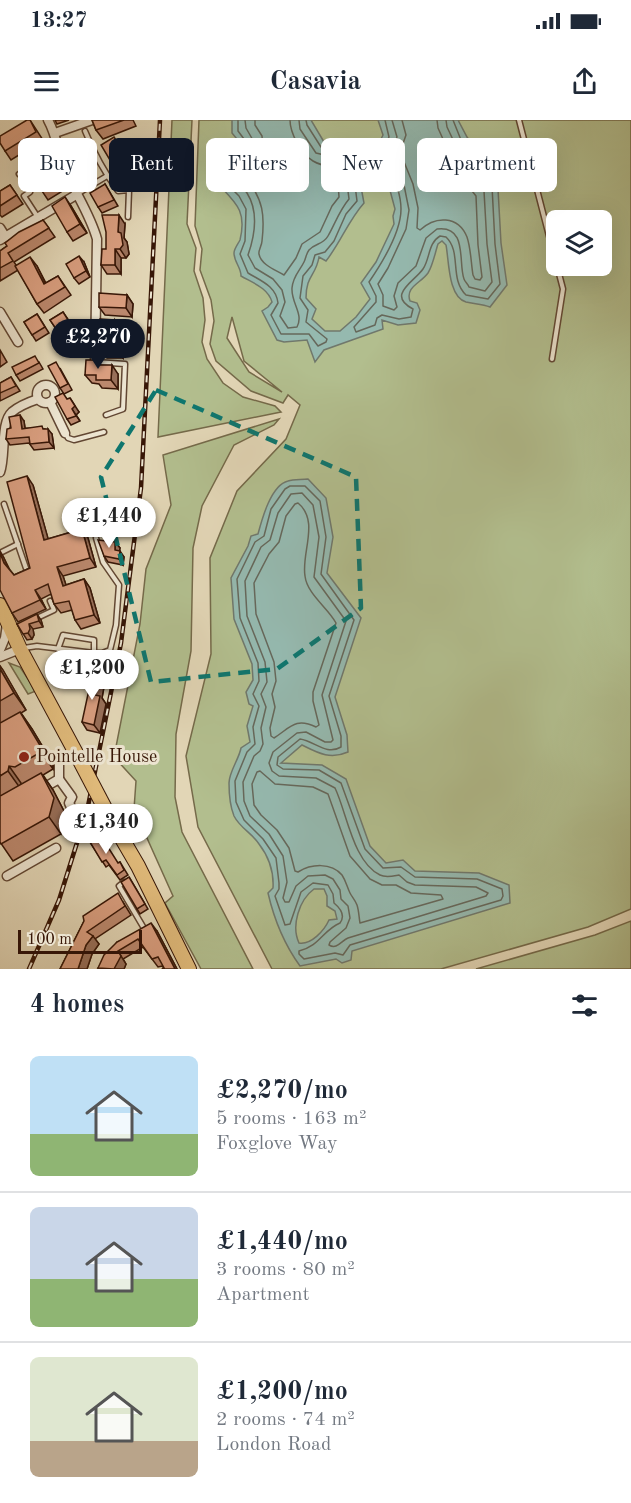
<!DOCTYPE html>
<html lang="en">
<head>
<meta charset="utf-8">
<style>
  body { margin:0; font-family:"Old Standard TT",serif; background:#f2f2f3; color:#1f2937; height:100vh; display:flex; flex-direction:column; font-size:22px; white-space:nowrap }
  * { box-sizing:border-box; margin:0 }
  p { font-size:20px; color:#747a83 }
  .icon { flex:none; width:33px; height:33px; fill:none; stroke:currentColor; stroke-width:2; stroke-linecap:round; stroke-linejoin:round }
  .map { position:relative; height:849px; overflow:hidden }
  .sheet { display:flex; flex-direction:column; background:#fff; flex:1 }
  .sheet>* { flex:none }
  .hud { position:absolute; left:18px; top:18px; width:596px; height:54px; display:flex; gap:12px }
  .tools { position:absolute; left:546px; top:90px; display:grid; gap:12px }
  .tools a { display:grid; place-items:center; width:66px; height:66px; border-radius:9px; background:#fff; box-shadow:0 6px 24px #0002; font-size:30px }
  .scale { position:absolute; left:18px; bottom:15px; width:124px; box-sizing:border-box; padding-left:6px; border:3px solid #381707; border-top:0; font-size:16px; line-height:21px; white-space:nowrap; color:#381707; -webkit-text-stroke:4px #ece4d0; paint-order:stroke }
  .price { position:absolute; translate:-50% -51px; padding:0 14px; border-radius:21px; background:#fff; color:#222; font-size:20px; line-height:39px; filter:drop-shadow(0 2px 3px #0008) }
  .price::after { content:''; position:absolute; left:50%; top:36px; width:18px; height:14px; margin-left:-9px; background:inherit; clip-path:polygon(0 0,100% 0,50% 100%) }
  .price.selected { background:#111827; color:#fff }
  ul { padding:0; list-style:none }
  li { display:flex; align-items:center; gap:18px; height:150px; padding:0 30px }
  li+li { border-top:2px solid #e0e1e3 }
  li span { display:grid; place-items:center; flex:none; width:168px; height:120px; border-radius:9px; color:#555 }
  li>.icon { margin-inline-start:auto }
  span .icon { width:72px; height:72px; fill:#fffc; stroke-width:1 }
  li b { font-size:26px }
  h2 { display:flex; justify-content:space-between; align-items:center; height:72px; padding:0 30px; font-size:26px }
  .chip { padding:0 21px; border-radius:9px; background:#fff; box-shadow:0 6px 24px #0002; font-size:21px; line-height:54px }
  .chip.selected { background:#111827; color:#fff }
  .status { display:flex; justify-content:space-between; align-items:center; height:42px; padding:0 30px; background:#fff; direction:ltr }
  .status svg { height:16px; fill:currentColor }
  header { display:flex; justify-content:space-between; align-items:center; height:78px; padding:0 30px; background:#fff; font-size:27px; font-weight:800 }
  .map>svg:first-child { display:block }
  .green { fill:#b2be8e; stroke:#756a4a; stroke-width:1.5; fill-rule:evenodd }
  .water { fill:#95b9af; stroke:#70786c; stroke-width:1.5; fill-rule:evenodd }
  .lines { fill:none; stroke-linecap:round; stroke-linejoin:round }
  .shore { stroke:#66685b; stroke-width:1.5 }
  .lane-casing { stroke:#624733; stroke-width:7 }
  .street-casing { stroke:#624733; stroke-width:11 }
  .primary-casing { stroke:#381707; stroke-width:16 }
  .lane { stroke:#ece4d0; stroke-width:4 }
  .street { stroke:#ece4d0; stroke-width:8 }
  .primary { stroke:#e1bb7b; stroke-width:14 }
  .rail-casing { stroke:#381707; stroke-width:4.5 }
  .rail { stroke:#ece4d0; stroke-width:2; stroke-dasharray:7; stroke-linecap:butt }
  .primary-bridge-casing { stroke:#381707; stroke-width:16; stroke-linecap:butt }
  .primary-bridge { stroke:#e1bb7b; stroke-width:14 }
  .wall { fill:#bb886d; stroke:#381707; stroke-width:1.5 }
  .shaded-wall { fill:#986f59; stroke:#381707; stroke-width:1.5 }
  .building { fill:#d99e7f; stroke:#381707; stroke-width:1.5 }
  .marked { fill:none; stroke:#0f766e; stroke-width:4.5; stroke-dasharray:12 8; stroke-linejoin:round }
  .poi-dot { fill:#8f2418; stroke:#ece4d0; stroke-width:2 }
  .labels { text-anchor:middle; dominant-baseline:central; stroke-width:6; stroke-linejoin:round; paint-order:stroke }
  .poi-label { font-size:18px; fill:#381707; stroke:#ece4d0; text-anchor:start }
</style>
</head>
<body>
<div class="status"><b>13:27</b><svg viewBox="0 0 49 12"><path d="M0 12V9h3v3zM5 12V6h3v6zM10 12V3h3v9zM15 12V0h3v12zM26 1h20v11H26zM47 4h2v5h-2z"/></svg></div>
<header><svg class="icon" aria-label="menu" viewBox="0 0 24 24"><path d="M4 6h16M4 12h16M4 18h16"/></svg>Casavia<svg class="icon" aria-label="share" viewBox="0 0 24 24"><path d="M12 15V3M7 8l5-5 5 5M5 13v7h14v-7"/></svg></header>
<div class="map">
<svg width="631" height="849" viewBox="0 0 631 849">
  <rect width="100%" height="100%" fill="#e2d6b6"/>
  <filter id="stains"><feTurbulence type="fractalNoise" baseFrequency=".00333" numOctaves="4"/><feColorMatrix values="0 0 0 0 .2 0 0 0 0 .09 0 0 0 0 .02 0 0 0 .5 -.17"/></filter>
  <radialGradient id="worn" r=".72"><stop offset=".6" stop-color="#630" stop-opacity="0"/><stop offset="1" stop-color="#630" stop-opacity=".3"/></radialGradient>
  <g class="green">
    <path d="M172,0h20l-5,104 9,24 -2,23 9,27 2,22 -3,22 5,17 16,24 20,14 32,9 6,6 -123,25z"/>
    <path d="M199,0h432v789l-43,18 -147,42h-169l-74,-142 -12,-71 25,-102 -1,-96 27,-67 49,-52 14,-34 -12,-10 -5,8 -32,-12 -35,-30 -6,-17 4,-23 -3,-21 -11,-30 2,-21 -7,-23zM556,100h46v46h-46zM232,197l12,44 38,31 -33,-20 -22,-34z"/>
    <path d="M279,299l-5,6 -40,20 -32,61 -9,42 -2,103 -15,83 -1,63 7,35 71,137h-52l-36,-66 8,-7 -39,-87 2,-28 -22,-24 26,-133 6,-55 25,-64 -8,-50z"/>
    <path d="M9,543l11,4 16,24 -8,3z"/>
    <path d="M631,801v48h-155l119,-34z"/>
  </g>
  <g class="water">
    <path d="M232,0h79l13,22 41,9 12,-4 6,-12 -5,-15h80l9,17 21,29 1,12h19l-10,11 3,54 6,42 -17,22c-8,-3 -16,-3 -24,-5 -18,-5 -17,-42 -20,-57l-4,-4 -4,3c-3,9 -5,21 -10,29 -7,10 -23,14 -18,28l7,2 3,7 -4,13 -18,2 -16,-5 1,9 -59,21 -9,12 -8,-22 -23,2 -7,-2 -15,-29 6,-4 4,-5c-4,-14 -19,-19 -31,-26 0,-9 -7,-14 -7,-23 0,-4 4,-9 6,-13 7,-29 -4,-37 -21,-55l1,-11 -4,-12 11,-15 5,5v5l8,-1 -3,-5 4,-7 -9,-11zM371,45l13,3 11,41 -2,7 1,8 -18,38 -15,21 9,16 -14,18 -16,14h-15l-13,-12 4,-10 -10,-11c0,-23 10,-22 13,-41l7,4c15,-19 22,-40 38,-58l-3,-16z"/>
    <path d="M308,359l18,19 7,39 -6,36 34,45 -26,79 12,38 1,17c-18,8 -30,1 -46,-7l-21,18 41,2 24,14 24,67 16,17 17,-3 12,11 64,2 30,12 1,18 -158,48 -1,9 -9,3 -6,-4 -36,7c-16,-22 -26,-47 -32,-73l5,-5c1,-17 -4,-31 -14,-44 -7,-11 -19,-16 -25,-28 -4,-10 -5,-22 -5,-33 0,-11 10,-24 12,-35l9,-6 -3,-16 6,-20 -4,-2 -3,-12 7,-12 -1,-16 -18,-45 -3,-41 17,-32 3,-10 7,-2c4,-15 13,-49 30,-53 6,-2 14,-1 20,-2zM314,769h10l3,7v10l8,5 2,8 -8,1c-5,11 -18,25 -30,23 -8,-17 0,-43 15,-54z"/>
  </g>
  <g class="lines">
    <g class="shore">
      <path d="M238,0v11l9,12c-3,13 -2,26 -21,17l-3,3 3,10v10l13,13 7,13 -1,32 -5,13 8,19c13,8 28,13 30,30l-7,12 10,19h28l9,12 8,-4 1,-3 -21,-17 2,-12 -8,-12 3,-22 9,-11 3,-10 10,-3 9,-11 12,-27 11,-13 -2,-16 12,-26 -2,-2 -44,-10 -14,-22 -1,-5"/>
      <path d="M245,0l1,8 8,14 -2,16 -5,9 -13,4 -1,8c4,5 10,8 14,14 12,19 8,42 1,62l7,13 18,11 9,11 3,12 -5,14 8,12 9,-1c7,-13 -6,-24 -5,-39 1,-12 7,-16 12,-26 2,-4 2,-8 5,-12 6,-7 14,-5 19,-14 7,-12 11,-25 21,-37l-2,-16 9,-18 -2,-3 -38,-9 -16,-24 -1,-9"/>
      <path d="M255,0v5l7,11 1,12 -3,17 -13,14c16,21 18,36 15,62 0,4 -4,10 -3,13 2,11 17,16 25,21l12,-17 6,-14 18,-12 12,-26 7,-9 -1,-13 5,-13 -2,-2c-9,-2 -20,-3 -28,-8 -12,-7 -23,-28 -23,-41"/>
      <path d="M385,0l4,17 -7,13 -9,7 14,6 3,4c5,13 11,28 11,42 0,22 -19,54 -32,73l7,14v6l-22,25 2,5 19,-7 2,-7 5,-3 17,4 12,-2 2,-8c-27,-14 1,-27 10,-40 7,-10 5,-26 17,-33l6,1c16,15 3,42 20,58l22,4 12,-15 -5,-40 -3,-58 -8,-5 -2,-13 -21,-28 -8,-20"/>
      <path d="M392,0l5,17 -8,17 8,11 7,20 5,25 -3,19 -18,39 -10,16 5,11v11l11,4 3,-3 -3,-11 4,-13 18,-17 10,-28 11,-9c31,-4 21,34 27,50 1,3 4,5 5,8l16,4 7,-9 -5,-38 -3,-53 -7,-8 -3,-13 -19,-26 -8,-17 -1,-7"/>
      <path d="M402,0l4,15 -6,17 13,32 5,24 -1,20 3,2c15,-14 38,-15 47,7 4,12 4,26 6,38l2,4 5,1 2,-3 -4,-32 -2,-49 -7,-9 -3,-13 -19,-26 -9,-20 -1,-8"/>
      <path d="M290,366h15l15,15 6,36 -5,37 33,46 -25,76 12,40v11c-15,9 -26,-6 -41,-8l-22,18 -1,8 6,4 36,1 22,13 24,66 18,19 18,-1 14,10 62,2 25,10 1,7 -2,4 -151,45 -7,10 -8,-2 -31,6 -5,-5v-3c21,-5 24,-21 41,-28 6,-8 0,-15 -6,-20l-1,-9 -5,-9 -15,-2 -12,9 -11,32 -5,1 -10,-29 4,-7v-6l-3,-25 -13,-19 -19,-19 -8,-18 -1,-21 12,-29 8,-8 -2,-17 6,-21 -6,-12 6,-13 -1,-18 -18,-45 -3,-39 18,-37 9,-6 7,-27 14,-20z"/>
      <path d="M302,373l11,12 6,32 -5,40 32,44 -24,74 11,45 -2,2h-6l-19,-10 -9,1 -24,19 -4,11 3,8 7,5 37,2 19,10c12,25 18,74 45,87 6,3 13,1 19,0l8,7 8,3 61,2 12,6 -2,3 -138,42c-7,3 -11,12 -19,7l1,-3 16,-14 4,-10 -2,-12 -7,-7 -1,-9 -7,-11 -8,-4 -17,1 -12,10 -7,16h-4l-2,-4 4,-16 -4,-26 -14,-22 -19,-18 -6,-15 -1,-19 11,-26 6,-5 3,-7 -2,-16 5,-21 -5,-13 6,-12 -2,-20 -18,-46 -2,-35 16,-34 9,-7 8,-27 13,-19z"/>
      <path d="M298,383c22,18 3,50 7,73 2,18 23,32 31,47l-23,69v9l6,24 -3,2c-21,-10 -26,1 -42,11l-3,-2 -1,-8 5,-21 -3,-13 4,-13 -2,-19 -18,-48 -2,-31 15,-29 10,-12 7,-26 9,-12z"/>
      <path d="M260,651l15,13 38,3 15,7 22,62 20,23 12,6h14l15,8 30,2 2,4 -83,24c-1,-5 -1,-12 -3,-18 -2,-5 -5,-8 -7,-12 -3,-6 -4,-12 -8,-18 -11,-13 -31,-11 -44,-3l-3,-1 -6,-23 -12,-18 -16,-15 -7,-10 -2,-21 5,-12z"/>
    </g>
    <defs>
      <g id="lane">
        <path d="M519,0l37,143"/>
        <path d="M85,11c9,22 19,41 33,60l11,-1 -1,27"/>
        <path d="M41,42l17,-9"/>
        <path d="M19,54l13,-7"/>
        <path d="M30,72l-6,4 13,20"/>
        <path d="M77,74l30,-18"/>
        <path d="M552,239l11,-70 -6,-23"/>
        <path d="M95,242l30,2 -2,45 -17,6"/>
        <path d="M66,314l2,4 6,2 30,-8"/>
        <path d="M4,384l24,70"/>
        <path d="M0,433l18,-9"/>
        <path d="M37,498l17,-8 -4,-9"/>
        <path d="M24,528l13,-2 57,7h8l8,-3 6,-25 3,-40 -16,-23 -7,-24"/>
        <path d="M58,529l5,-14 31,5v13"/>
        <path d="M124,762l-5,4 26,44"/>
      </g>
      <g id="street">
        <path d="M48,0c9,16 10,33 17,49 10,24 25,45 32,70l-2,123"/>
        <path d="M55,13l37,-13"/>
        <path d="M0,108l5,8"/>
        <path d="M0,120l76,-45"/>
        <path d="M0,192l18,30"/>
        <circle cx="46" cy="274" r="9"/>
        <path d="M50,282l15,31"/>
        <path d="M0,352c6,-16 0,-49 12,-60 7,-6 17,-10 26,-13"/>
        <path d="M0,530l5,-12 2,-14"/>
        <path d="M0,537l20,-8"/>
        <path d="M59,645v14"/>
        <path d="M40,670l19,-11 13,18 -3,6 4,8"/>
        <path d="M7,756l49,-28"/>
      </g>
      <g id="primary">
        <path d="M0,485l20,44 57,106"/>
        <path d="M110,698l28,48 51,103"/>
      </g>
    </defs>
    <use href="#lane" class="lane-casing"/>
    <use href="#street" class="street-casing"/>
    <use href="#primary" class="primary-casing"/>
    <use href="#lane" class="lane"/>
    <use href="#street" class="street"/>
    <use href="#primary" class="primary"/>
    <defs>
      <path id="rail" d="M29,849l30,-69 28,-89 34,-168 20,-155 19,-368"/>
    </defs>
    <use href="#rail" class="rail-casing"/>
    <use href="#rail" class="rail"/>
    <defs>
      <path id="primary-bridge" d="M77,635l33,63"/>
    </defs>
    <use href="#primary-bridge" class="primary-bridge-casing"/>
    <use href="#primary-bridge" class="primary-bridge"/>
  </g>
  <g class="wall">
    <path d="M30,0l13,20 -32,20 -6,-9z"/>
    <path d="M55,0h14l-12,4z"/>
    <path d="M92,0h41l3,6 -33,13 -7,-9z"/>
    <path d="M84,30l10,16 -15,9 -6,-9z"/>
    <path d="M42,39l6,9 13,24 -13,8 -6,-9z"/>
    <path d="M135,48l4,10 -13,8 -6,-9z"/>
    <path d="M105,64l13,22 -16,7 -4,-6z"/>
    <path d="M10,65l13,19 -21,13 -2,-2v-24z"/>
    <path d="M71,86l16,27 -14,8 -6,-9z"/>
    <path d="M43,100l12,17 -41,25 2,3 21,1 9,17 12,-7 13,19 -27,18 -7,-9 -19,-34 -18,11v-30z"/>
    <path d="M125,104l-1,14 3,4 2,12 -3,4h-5v16h-14l-6,-9 5,-16z"/>
    <path d="M84,142l6,15 -11,7 -5,-6z"/>
    <path d="M127,175l6,9 -1,13 -27,-2 -6,-8z"/>
    <path d="M63,192l21,31 -13,8 -21,-31z"/>
    <path d="M37,194l12,19 -13,8 -12,-19z"/>
    <path d="M121,209l2,29h-16l-6,-9v-12l-1,-3z"/>
    <path d="M0,230l7,12 -7,5z"/>
    <path d="M39,242l4,7 -23,12 -4,-6z"/>
    <path d="M100,245l18,9v15l-16,-1 -3,-4 -7,-1 -7,-8z"/>
    <path d="M60,248l12,22 -8,4 -4,-6z"/>
    <path d="M11,257l9,14 -20,10v-18z"/>
    <path d="M67,279l12,13 -3,3 4,6 -9,4 -4,-6z"/>
    <path d="M24,301l1,7 20,1 7,5 2,14 -20,2 -5,-7 -19,2 -4,-6 5,-11z"/>
    <path d="M33,365l15,54 34,-10 6,9 8,29 -33,9 3,9 18,-6 6,9 10,35 -19,6 -6,-9 -3,-10 -11,3 -7,-9 -3,-10 -10,5 5,10 -28,13 -6,-9 -9,-57 7,14 4,5 16,-7z"/>
    <path d="M115,422l5,6 -1,3 5,6 -1,8 -15,-3 -4,-6z"/>
    <path d="M41,500l2,7 -10,2 1,6 -2,4 -5,1 -10,-16z"/>
    <path d="M0,546l26,44 -5,3 11,16 21,35v5l-10,6 10,15 13,25 -5,19 -48,27 -13,-19z"/>
    <path d="M105,561l-3,17 4,6 -6,29 -13,-3 -5,-8z"/>
    <path d="M90,722l28,21 2,-1 8,13 -8,5 -11,-15 -3,2z"/>
    <path d="M129,757l19,32 -8,5 -3,-5z"/>
    <path d="M123,782l8,13 -36,24 4,5 -7,10 -5,15h-27l24,-48z"/>
    <path d="M157,811l20,38h-15l2,-1 -2,-2 -4,1 -15,-20 -20,12 3,5 -2,5 -26,-1 19,-26z"/>
  </g>
  <g class="shaded-wall">
    <path d="M120,26l15,22 4,10 -6,-9z"/>
    <path d="M42,39l6,9 13,24 -6,-9z"/>
    <path d="M65,77l6,9 16,27 -7,-9z"/>
    <path d="M119,95l6,9 -1,14 3,4 2,12 -3,4 -6,-9 -2,-17z"/>
    <path d="M115,129l6,9v16l-6,-9z"/>
    <path d="M79,136l5,6 6,15 -4,-6z"/>
    <path d="M30,137l7,9 13,27 -6,-9z"/>
    <path d="M127,175l6,9 -1,13 -6,-9z"/>
    <path d="M115,200l6,9 2,29 -7,-8z"/>
    <path d="M112,245l6,9v15l-7,-9z"/>
    <path d="M70,278l9,14 -3,3 4,6 -8,-12z"/>
    <path d="M20,295l4,6 2,14 -4,-6z"/>
    <path d="M48,309l4,5 2,14 -5,-6z"/>
    <path d="M27,356l6,9 18,64 -7,-9z"/>
    <path d="M82,409l6,9 8,29 -6,-9z"/>
    <path d="M115,422l5,6 -1,8 -4,-6z"/>
    <path d="M0,431l3,5 7,16 -6,-9 -4,-10z"/>
    <path d="M120,431l4,6 -1,8 -4,-6z"/>
    <path d="M57,447l6,9 6,18 -6,-8z"/>
    <path d="M84,459l6,9 10,35 -6,-8z"/>
    <path d="M35,470l6,9 5,10 -6,-9z"/>
    <path d="M37,494l4,6 2,7 -4,-6z"/>
    <path d="M29,504l4,5 1,6 -2,4 -4,-6z"/>
    <path d="M0,546l3,4 23,40 -12,-17 -14,-24z"/>
    <path d="M100,553l5,8 -3,17 4,6 -6,29 -6,-8 1,-30z"/>
    <path d="M20,592l12,17 21,35v5l-12,-17z"/>
    <path d="M9,646l12,17 -1,5 -12,-17z"/>
    <path d="M41,653l12,17 13,25 -5,19 -12,-17z"/>
    <path d="M151,803l6,8 20,38h-2z"/>
    <path d="M93,816l6,8 -7,10 -5,15h-9l8,-24z"/>
    <path d="M118,831l8,13 -2,5h-10z"/>
  </g>
  <g class="building">
    <path d="M27,0h3l6,12 -31,19 -5,-8v-7z"/>
    <path d="M92,0h32l-28,10z"/>
    <path d="M114,17l14,22 5,10 -13,8 -19,-32z"/>
    <path d="M78,21l9,16 -14,9 -10,-16z"/>
    <path d="M42,39l13,24 -13,8 -14,-23z"/>
    <path d="M105,64l9,16 -16,7 -8,-14z"/>
    <path d="M10,65l7,10 -17,11v-15z"/>
    <path d="M65,77l15,27 -13,8 -15,-26z"/>
    <path d="M102,95h17l-1,17 3,1 2,12 -3,4h-5v16h-14l1,-16h4v-17z"/>
    <path d="M43,100l6,8 -41,25 5,8 -13,7v-17l7,-5 -2,-3 14,-11z"/>
    <path d="M79,136l7,15 -12,7 -8,-14z"/>
    <path d="M30,137l14,27 14,-8 7,11 -28,17 -22,-38z"/>
    <path d="M99,173l28,2 -1,13 -27,-1z"/>
    <path d="M63,192l14,22 -12,8 -15,-22z"/>
    <path d="M37,194l8,13 -13,8 -8,-13z"/>
    <path d="M100,199l15,1 1,30 -15,-1v-14l-1,-1z"/>
    <path d="M35,236l4,7 -23,12 -4,-8z"/>
    <path d="M86,240h11l1,5h14l-1,15h-15v-5h-11z"/>
    <path d="M56,242l12,22 -8,4 -12,-22z"/>
    <path d="M11,257l5,9 -16,7v-10z"/>
    <path d="M63,273l4,6 3,-1 5,8 -3,3 4,7 -9,3 -12,-22z"/>
    <path d="M20,295l2,14 20,-3 1,3h5l1,13 -19,2 -1,-7 -23,2 1,-10 4,-1 -2,-11z"/>
    <path d="M27,356l17,64 38,-11 8,29 -33,9 6,19 21,-7 10,36 -19,5 -6,-19 -15,3 -6,-20 -13,6 5,10 -28,13 -12,-23v-37l4,10 10,12 16,-7 -23,-86z"/>
    <path d="M98,420l17,2v8l5,1 -1,8 -15,-3z"/>
    <path d="M37,494l2,7 -10,3 1,5 -2,4 -5,1 -6,-10z"/>
    <path d="M0,549l14,24 -14,8z"/>
    <path d="M93,551l7,2 -5,22 5,1 -6,29 -12,-3z"/>
    <path d="M20,592l21,35v5l-26,15 -6,-1 -1,5 -8,5v-53z"/>
    <path d="M41,653l13,25 -5,19 -48,27 -1,-2v-46z"/>
    <path d="M101,716l17,27 2,-1 4,8 -7,5 -11,-15 -4,2 -12,-20z"/>
    <path d="M129,757l16,27 -8,5 -16,-27z"/>
    <path d="M118,773l7,13 -38,26 6,4 -7,9 -8,24h-18l24,-48 -1,-5z"/>
    <path d="M151,803l24,46h-13l2,-1 -6,-11 -6,2 -14,-20 -20,12 3,5 -7,13 -16,-1 6,-13 13,-13z"/>
  </g>
  <path class="marked" d="M156,270l200,87 5,131 -84,61 -126,13 -50,-205z"/>
  <circle class="poi-dot" cx="24" cy="637" r="6"/>
  <g class="labels">
    <g class="poi-label">
      <text x="36" y="637">Pointelle House</text>
    </g>
  </g>
  <rect width="100%" height="100%" filter="url(#stains)"/>
  <rect width="100%" height="100%" fill="url(#worn)"/>
</svg>
<div class="tools">
<a><svg class="icon" aria-label="layers" viewBox="0 0 24 24"><path d="M12 4l9 5-9 5-9-5zM3 14l9 5 9-5"/></svg></a>
</div>
<div class="scale">100 m</div>
<b class="price selected" style="left:98px;top:250px">£2,270</b>
<b class="price" style="left:109px;top:429px">£1,440</b>
<b class="price" style="left:92px;top:581px">£1,200</b>
<b class="price" style="left:106px;top:735px">£1,340</b>
<div class="hud">
<a class="chip">Buy</a>
<a class="chip selected">Rent</a>
<a class="chip">Filters</a>
<a class="chip">New</a>
<a class="chip">Apartment</a>
</div>
</div>
<section class="sheet">
<h2>4 homes<svg class="icon" aria-label="filters" viewBox="0 0 24 24"><path d="M4 7h16M4 17h16"/><circle cx="9" cy="7" r="2"/><circle cx="15" cy="17" r="2"/></svg></h2>
<ul>
<li><span style="background:linear-gradient(#bfe0f5 65%,#8fb573 0)"><svg class="icon" aria-label="home" viewBox="0 0 24 24"><path d="M3 11l9-7 9 7M6 9v11h12V9"/></svg></span><div><b>£2,270/mo</b><p>5 rooms · 163 m²</p><p>Foxglove Way</p></div></li>
<li><span style="background:linear-gradient(#c9d6e8 60%,#8fb573 0)"><svg class="icon" aria-label="home" viewBox="0 0 24 24"><path d="M3 11l9-7 9 7M6 9v11h12V9"/></svg></span><div><b>£1,440/mo</b><p>3 rooms · 80 m²</p><p>Apartment</p></div></li>
<li><span style="background:linear-gradient(#dfe7d0 70%,#b9a48a 0)"><svg class="icon" aria-label="home" viewBox="0 0 24 24"><path d="M3 11l9-7 9 7M6 9v11h12V9"/></svg></span><div><b>£1,200/mo</b><p>2 rooms · 74 m²</p><p>London Road</p></div></li>
</ul>
</section>
</body>
</html>
